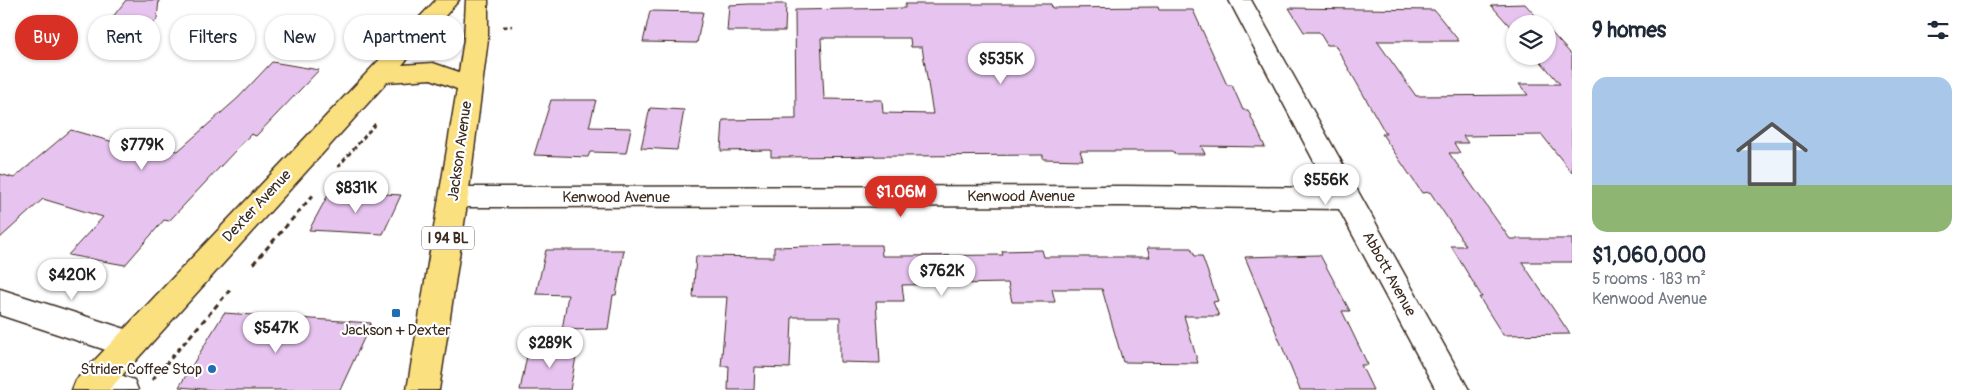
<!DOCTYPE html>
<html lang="en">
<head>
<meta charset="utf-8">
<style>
  body { margin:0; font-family:Pangolin,sans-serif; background:#f6f6f7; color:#1f2937; height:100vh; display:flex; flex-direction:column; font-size:19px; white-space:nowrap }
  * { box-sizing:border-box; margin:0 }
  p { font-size:16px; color:#747a83 }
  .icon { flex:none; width:28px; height:28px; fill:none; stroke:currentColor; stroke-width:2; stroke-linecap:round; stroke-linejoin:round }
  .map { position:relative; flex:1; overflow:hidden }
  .panel { display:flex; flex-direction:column; background:#fff; width:400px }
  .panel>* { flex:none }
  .banner { position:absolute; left:15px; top:15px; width:475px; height:45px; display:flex; gap:10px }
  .fabs { position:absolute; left:1506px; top:15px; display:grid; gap:10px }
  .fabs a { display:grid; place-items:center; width:50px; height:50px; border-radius:50%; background:#fff; box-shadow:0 1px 4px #0004; font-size:25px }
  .price { position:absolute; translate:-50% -42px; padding:0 11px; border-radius:18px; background:#fff; color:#222; font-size:16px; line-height:32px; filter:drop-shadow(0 1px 2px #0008) }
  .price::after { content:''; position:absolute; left:50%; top:30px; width:15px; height:11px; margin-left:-8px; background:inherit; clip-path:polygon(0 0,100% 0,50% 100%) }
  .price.active { background:#d93025; color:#fff }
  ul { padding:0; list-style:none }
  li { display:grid; align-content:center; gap:10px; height:265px; padding:0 20px }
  li span { display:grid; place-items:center; height:155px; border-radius:15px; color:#555 }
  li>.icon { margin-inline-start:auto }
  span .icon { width:90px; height:90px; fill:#fffc; stroke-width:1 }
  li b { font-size:21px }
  h2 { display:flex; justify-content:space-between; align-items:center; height:60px; padding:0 20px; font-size:21px }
  .tag { padding:0 18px; border-radius:22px; background:#fff; box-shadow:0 1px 4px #0004; font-size:18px; line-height:45px }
  .tag.active { background:#d93025; color:#fff }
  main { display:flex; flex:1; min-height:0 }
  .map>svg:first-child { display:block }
  .building { fill:#e7c4ef; stroke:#3b2a1e; fill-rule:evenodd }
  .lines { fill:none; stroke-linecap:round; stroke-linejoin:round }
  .minor-casing { stroke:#3b2a1e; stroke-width:3 }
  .major-casing { stroke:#3b2a1e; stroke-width:3 }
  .path-far1 { stroke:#3b2a1e; stroke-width:2.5; stroke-dasharray:4.5 3; stroke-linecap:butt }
  .path { stroke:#3b2a1e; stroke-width:3; stroke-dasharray:5.5 4; stroke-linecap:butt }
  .minor { fill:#fff; fill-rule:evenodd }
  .major { fill:#fbe080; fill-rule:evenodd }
  .poi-dot { fill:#1f6fb2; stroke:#fff; stroke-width:2 }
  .labels { text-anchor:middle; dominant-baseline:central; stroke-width:4.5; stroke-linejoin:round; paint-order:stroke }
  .shield { fill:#fff; stroke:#766a62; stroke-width:1 }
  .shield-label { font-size:14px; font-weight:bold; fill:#3b2a1e }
  .street-label { font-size:15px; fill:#3b2a1e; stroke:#fff }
  .poi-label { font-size:15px; fill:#3b2a1e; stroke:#fff }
</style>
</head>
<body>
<main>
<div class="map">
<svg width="1572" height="390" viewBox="0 0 1572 390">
  <rect width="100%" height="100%" fill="#fff"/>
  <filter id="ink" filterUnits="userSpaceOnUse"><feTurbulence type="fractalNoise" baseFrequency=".02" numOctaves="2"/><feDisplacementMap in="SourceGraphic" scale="10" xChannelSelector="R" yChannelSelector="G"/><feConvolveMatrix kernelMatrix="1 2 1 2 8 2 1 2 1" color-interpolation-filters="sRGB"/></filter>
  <g filter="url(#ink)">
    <g class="building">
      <path d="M126,0h33l-2,19 -7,8h-45z"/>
      <path d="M750,4h36l-1,27h-58l2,-26z"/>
      <path d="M905,4h146l1,4 106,-1 1,3h34l34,75h5l11,25h5l17,37 -64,-1 4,8h-31l-1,-3h-93l3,9 -40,-1v-4l-272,2v-7l-50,1 2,-31 73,-1 -1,-109 110,-2zM821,38h89l1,9h11l11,67 -50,-1 -1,-13 -58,-1z"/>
      <path d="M1525,4l18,20h-28v8l-24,-27z"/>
      <path d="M1289,8l145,2 25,31h-82l39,55 112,-1 -9,-11h41l-24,-28h12v-27l24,26v118l-30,-38 -79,1 5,7h-14l6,10h-11l61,86h62v23h-50l48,72 -67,1 -24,-38h3l-31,-51h15l-36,-54 -8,1 -40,-59h4l-51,-89h-8l-8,-13h-15z"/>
      <path d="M650,11l53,1 -6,31 -54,-1z"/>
      <path d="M272,62l47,8 -63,66 -5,-2 -82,87 -5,-1 -39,45 -57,-10 35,-38 -60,-18 -43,39v-64l14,4 57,-48 53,15 2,-3 52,9 60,-53z"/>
      <path d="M551,100h45l-7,27 42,1 -5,25 -36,-1 -2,5 -54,-2z"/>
      <path d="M650,108l34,2 -7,40 -36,-2z"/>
      <path d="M368,193l33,2 -18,39 -74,-4 19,-35 38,2z"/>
      <path d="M847,245h34l1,11h17l104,-1 -1,-4 40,-1 2,7h106l-3,-9h44l4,8h7l16,45 -5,1 6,14h-35l14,47 -75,-1 -21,-73h-50l3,13h-43l-4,-19 -106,2 2,16h-28l4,62 -40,-1v-45h-48l-2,51 -35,-1 -1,23h-26l1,-24h-8l6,-69h-34l3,-41 78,1v-10z"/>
      <path d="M546,250h78l-8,45h-3l-5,34 -46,1 6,-35 -32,-1z"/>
      <path d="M1320,255l30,56h-8l26,54h-7l12,25h-73l-55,-133z"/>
      <path d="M224,313l147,10 -31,67h-126l-35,-3z"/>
      <path d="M540,346h38l-8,44h-50l7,-34h11z"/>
    </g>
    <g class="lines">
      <defs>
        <g id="minor">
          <path d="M1229,0h22l218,390h-33l-97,-181 -215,-3 -670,1 -10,-3 -4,-7 4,-7 10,-3 670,-1 204,2z"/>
          <path d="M0,289l141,45 5,10 -5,10 -11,4 -130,-43z"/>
          <path d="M96,366l38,14 4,10h-54l-4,-9 4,-10z"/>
        </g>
        <path id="major" d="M436,0h23l-57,65 31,-2 26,9 5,-33 2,-39h22v39l-20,158 -29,193h-32l50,-301 -26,-10 -44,3 -278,308h-37l4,-10z"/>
      </defs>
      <use href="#minor" class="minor-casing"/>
      <use href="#major" class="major-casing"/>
      <g class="path-far1">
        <path d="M503,27l9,-1"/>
        <path d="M338,167l39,-45"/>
      </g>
      <g class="path">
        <path d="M253,264l62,-71"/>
        <path d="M152,380l78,-90"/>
      </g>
      <use href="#minor" class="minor"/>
      <use href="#major" class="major"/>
    </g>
  </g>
  <g class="poi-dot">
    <rect x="391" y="308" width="10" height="10" rx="2.5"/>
    <circle cx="212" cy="369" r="5"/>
  </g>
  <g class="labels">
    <rect class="shield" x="422" y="226.5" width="52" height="23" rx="4"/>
    <g class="shield-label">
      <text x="448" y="238">I 94 BL</text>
    </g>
    <g class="street-label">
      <text transform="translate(460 151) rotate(-82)">Jackson Avenue</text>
      <text x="1021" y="196">Kenwood Avenue</text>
      <text x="616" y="197">Kenwood Avenue</text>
      <text transform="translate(257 206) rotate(-47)">Dexter Avenue</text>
      <text transform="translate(1389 274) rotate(61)">Abbott Avenue</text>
    </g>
    <g class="poi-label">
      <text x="396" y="330">Jackson + Dexter</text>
      <text x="202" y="369" text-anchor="end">Strider Coffee Stop</text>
    </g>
  </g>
</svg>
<div class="fabs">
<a><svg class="icon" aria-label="layers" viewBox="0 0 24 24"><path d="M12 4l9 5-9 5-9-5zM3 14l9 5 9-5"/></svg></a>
</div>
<b class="price" style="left:1001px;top:85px">$535K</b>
<b class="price" style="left:142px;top:171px">$779K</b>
<b class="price" style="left:1326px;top:206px">$556K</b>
<b class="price" style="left:356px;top:214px">$831K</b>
<b class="price active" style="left:901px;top:218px">$1.06M</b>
<b class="price" style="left:942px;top:297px">$762K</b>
<b class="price" style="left:72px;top:301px">$420K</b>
<b class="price" style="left:276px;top:354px">$547K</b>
<b class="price" style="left:550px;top:369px">$289K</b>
<div class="banner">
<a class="tag active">Buy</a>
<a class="tag">Rent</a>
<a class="tag">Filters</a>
<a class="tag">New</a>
<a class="tag">Apartment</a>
</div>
</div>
<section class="panel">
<h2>9 homes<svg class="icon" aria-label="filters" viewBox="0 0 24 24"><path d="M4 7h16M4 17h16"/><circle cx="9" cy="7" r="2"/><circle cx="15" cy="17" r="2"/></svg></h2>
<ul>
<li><span style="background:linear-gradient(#a9c7e8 70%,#8fb573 0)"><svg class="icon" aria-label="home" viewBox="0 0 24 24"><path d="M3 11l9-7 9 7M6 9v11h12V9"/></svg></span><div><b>$1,060,000</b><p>5 rooms · 183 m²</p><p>Kenwood Avenue</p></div></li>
</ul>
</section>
</main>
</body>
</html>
